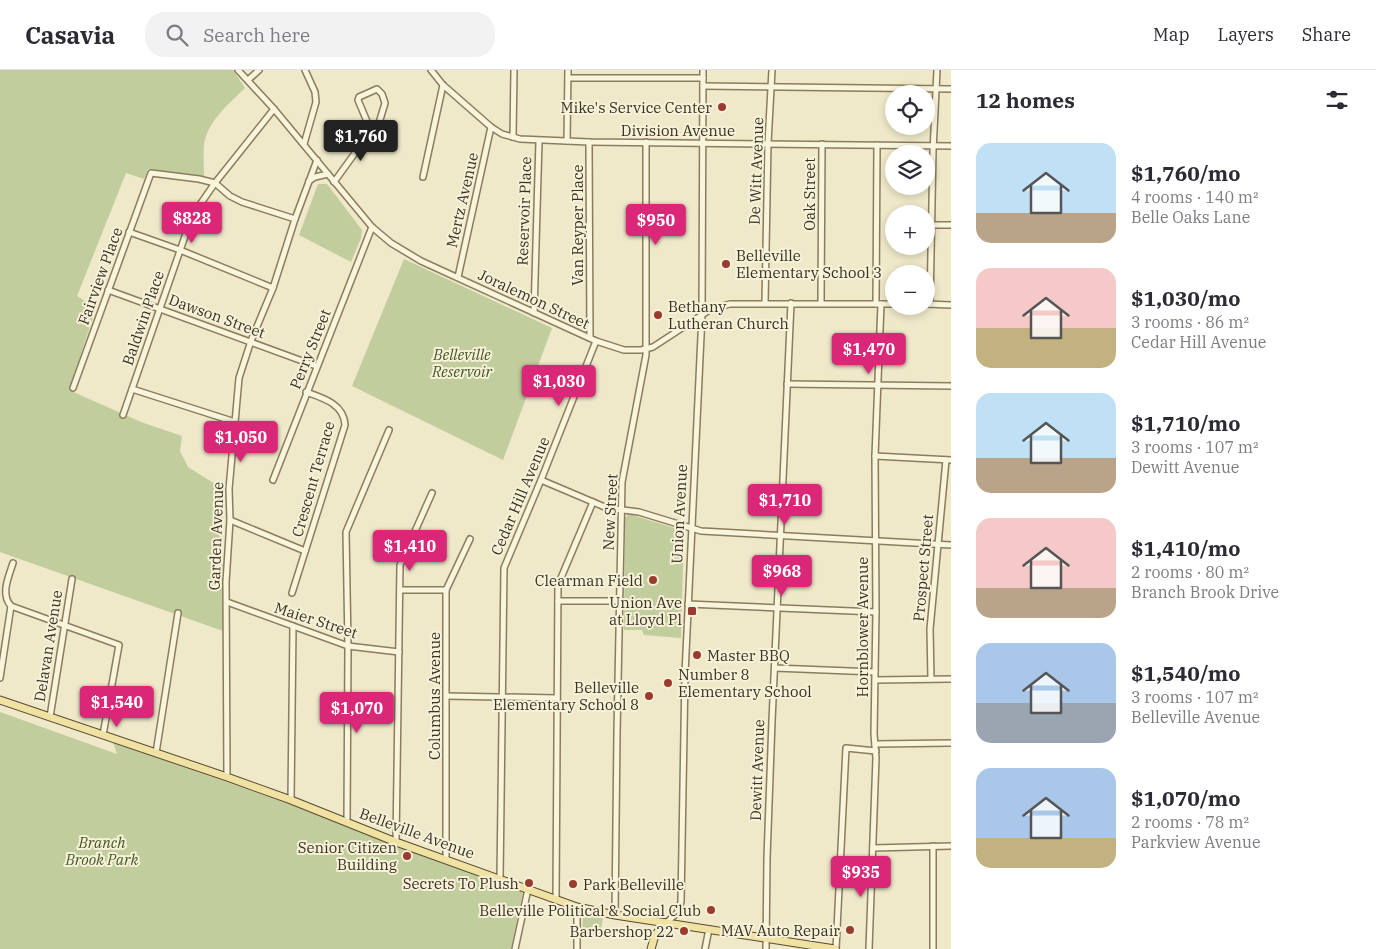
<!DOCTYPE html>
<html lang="en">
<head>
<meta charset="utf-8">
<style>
  body { margin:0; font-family:"IBM Plex Serif",serif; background:#f2f2f3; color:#2b2b33; height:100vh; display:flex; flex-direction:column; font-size:19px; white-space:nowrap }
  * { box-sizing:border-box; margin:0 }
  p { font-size:16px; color:#7c7c81 }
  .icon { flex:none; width:28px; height:28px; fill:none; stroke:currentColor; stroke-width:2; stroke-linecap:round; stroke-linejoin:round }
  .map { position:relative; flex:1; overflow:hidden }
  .sheet { display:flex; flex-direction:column; background:#fff; width:425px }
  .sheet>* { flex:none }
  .buttons { position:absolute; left:885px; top:15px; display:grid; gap:10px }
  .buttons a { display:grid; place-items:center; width:50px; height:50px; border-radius:50%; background:#fff; box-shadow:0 2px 8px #0003; font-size:25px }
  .price { position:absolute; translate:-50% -42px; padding:0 11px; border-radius:5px; background:#db2777; color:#fff; font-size:16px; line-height:32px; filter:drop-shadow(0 1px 2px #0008) }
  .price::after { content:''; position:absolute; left:50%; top:30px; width:15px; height:11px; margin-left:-8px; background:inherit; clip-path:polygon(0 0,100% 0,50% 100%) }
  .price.on { background:#222; color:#fff }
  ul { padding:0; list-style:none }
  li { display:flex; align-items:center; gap:15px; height:125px; padding:0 25px }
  li span { display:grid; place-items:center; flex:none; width:140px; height:100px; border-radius:15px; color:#555 }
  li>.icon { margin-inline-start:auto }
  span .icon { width:60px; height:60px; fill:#fffc; stroke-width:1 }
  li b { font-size:21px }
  h2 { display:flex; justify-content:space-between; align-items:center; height:60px; padding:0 25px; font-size:21px }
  header { display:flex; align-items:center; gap:30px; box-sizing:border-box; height:70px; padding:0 25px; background:#fff; border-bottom:1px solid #e1e1e2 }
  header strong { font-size:24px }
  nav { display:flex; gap:28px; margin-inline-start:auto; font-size:18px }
  .search { width:350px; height:45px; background:#f2f2f3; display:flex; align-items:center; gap:12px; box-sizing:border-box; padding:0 18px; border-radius:20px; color:#7c7c81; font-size:19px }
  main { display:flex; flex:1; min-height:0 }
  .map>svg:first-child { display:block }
  .green { fill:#c1cd9c }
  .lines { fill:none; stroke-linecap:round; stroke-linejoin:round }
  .minor-casing { stroke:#8b7c5d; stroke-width:8 }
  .major-casing { stroke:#594931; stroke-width:9 }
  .minor { stroke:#f9f4dc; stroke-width:5 }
  .major { stroke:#f0e2a2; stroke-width:7 }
  .poi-dot { fill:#9a3b2d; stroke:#f6f1d8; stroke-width:2 }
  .labels { text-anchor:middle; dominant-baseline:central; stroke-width:4; stroke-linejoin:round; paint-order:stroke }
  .poi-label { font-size:15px; fill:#3c3121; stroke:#f6f1d8; text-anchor:end }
  .street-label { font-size:15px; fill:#3c3121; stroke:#f6f1d8 }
  .park-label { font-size:15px; font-style:italic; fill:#455827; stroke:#f6f1d8 }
</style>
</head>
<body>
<header>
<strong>Casavia</strong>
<div class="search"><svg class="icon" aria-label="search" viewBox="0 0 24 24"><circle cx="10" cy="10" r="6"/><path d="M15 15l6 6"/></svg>Search here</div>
<nav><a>Map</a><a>Layers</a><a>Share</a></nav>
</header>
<main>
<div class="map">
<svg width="951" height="879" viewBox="0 0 951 879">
  <rect width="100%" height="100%" fill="#efe8c9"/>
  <g class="green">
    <path d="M0,0h233l12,18c-15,15 -38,33 -41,57 -1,10 0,21 0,31l-56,-7 -4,10 -18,-6 -49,123 19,12 -27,82 72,32 41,14 -2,15 8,16 35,22 -1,75 8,5 -1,63 -6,-2v1l-223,-79z"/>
    <path d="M318,114h9l35,46 -1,8 -10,24 -52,-27z"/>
    <path d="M404,189l148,69 -49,132 -151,-74z"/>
    <path d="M629,444l55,17 -3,107 -37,-3 -2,-5h-18l1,-112z"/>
    <path d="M0,642l117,42 -4,-12 207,73 84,34 119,42 -12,58h-511z"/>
    <path d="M583,844l20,3 -3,20 -18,-2z"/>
  </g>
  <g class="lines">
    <defs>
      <g id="minor">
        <path d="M238,0l36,39 98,118 19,16 30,18 175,80 28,9h17l12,-3 58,-38 19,-5h164"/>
        <path d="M431,0l12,15 48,42 11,7 18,5 69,3 362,4"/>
        <path d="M568,8h135"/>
        <path d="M248,10l11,-10"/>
        <path d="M703,16l248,3"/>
        <path d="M513,67l1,-67"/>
        <path d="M567,71l1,-71"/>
        <path d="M589,72l1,196"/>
        <path d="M304,74l12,-42 -1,-10 -10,-22"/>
        <path d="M423,107l20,-92"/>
        <path d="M309,111l6,-4 13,-3"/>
        <path d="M334,112l37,-51 8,-8 6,-20 -3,-9 -5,-5 -18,8 -1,3 13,31"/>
        <path d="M931,155h20"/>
        <path d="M129,162l51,18 93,38"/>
        <path d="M458,207l33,-150"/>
        <path d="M108,220l208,76"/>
        <path d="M765,233l3,-160 4,-73"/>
        <path d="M821,233l1,-159"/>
        <path d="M876,234l1,-159"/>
        <path d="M926,234l25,1"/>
        <path d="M930,234l3,-153 4,-81"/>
        <path d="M534,243l5,-172"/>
        <path d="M787,314l164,2"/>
        <path d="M73,318l78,-215 48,6 16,4 15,13 12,6 53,17"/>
        <path d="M132,319l103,33"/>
        <path d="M123,345l69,-199 23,-33 59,-74"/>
        <path d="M875,386l76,4"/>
        <path d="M273,410l99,-253"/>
        <path d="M541,410l66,28 32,4 62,19 250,14"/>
        <path d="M230,450l75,31"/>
        <path d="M400,520h46"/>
        <path d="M292,523l53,-168c-1,-21 -22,-27 -39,-33"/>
        <path d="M558,531h61"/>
        <path d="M227,532l121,44 51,6"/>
        <path d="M688,534l188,8"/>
        <path d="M11,536l108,39 -16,90"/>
        <path d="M11,536c-11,-12 -2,-30 2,-43"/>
        <path d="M775,598l100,4"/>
        <path d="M0,608l11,-72"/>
        <path d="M931,609l-1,-50 16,-169"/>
        <path d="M875,610l76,-1"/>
        <path d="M447,626l110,2"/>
        <path d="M50,647l22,-138"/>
        <path d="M875,674l76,-1"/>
        <path d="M156,683l22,-140"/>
        <path d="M227,707l-1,-195 4,-62 -1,-31 10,-111 12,-37 22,-53 22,-69 22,-59"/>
        <path d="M291,730l2,-174"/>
        <path d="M347,752l1,-176 -2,-114 43,-102"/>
        <path d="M396,772l4,-277 32,-72"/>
        <path d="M933,776v103"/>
        <path d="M873,778l78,-2"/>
        <path d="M446,789v-269l24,-51"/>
        <path d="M500,808l4,-310 37,-88 55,-139"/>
        <path d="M556,829l2,-314 35,-83"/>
        <path d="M577,837v42"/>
        <path d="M615,845l2,-182 5,-251 24,-127v-213"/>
        <path d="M666,853l11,-10 4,-11 4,-228 17,-359 1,-245"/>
        <path d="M515,879l13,-60"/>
        <path d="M705,879l4,-20"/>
        <path d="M766,879l1,-91 5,-137 19,-418"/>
        <path d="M836,879l10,-201 30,3"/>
        <path d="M869,879l7,-191 -2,-24 2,-122 -1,-156 6,-152"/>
      </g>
      <g id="major">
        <path d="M0,630l227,77 64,23 105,42 181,65 38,8 220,34"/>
        <path d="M651,879l4,-14 11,-12"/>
      </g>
    </defs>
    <use href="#minor" class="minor-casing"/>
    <use href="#major" class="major-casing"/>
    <use href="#minor" class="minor"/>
    <use href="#major" class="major"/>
  </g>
  <g class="poi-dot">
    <circle cx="722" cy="37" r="5"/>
    <circle cx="726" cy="194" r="5"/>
    <circle cx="658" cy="245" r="5"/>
    <circle cx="653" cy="510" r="5"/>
    <rect x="687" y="536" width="10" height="10" rx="2.5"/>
    <circle cx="697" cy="585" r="5"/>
    <circle cx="668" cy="613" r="5"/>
    <circle cx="649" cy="626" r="5"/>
    <circle cx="407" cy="786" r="5"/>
    <circle cx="529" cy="813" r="5"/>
    <circle cx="573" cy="814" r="5"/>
    <circle cx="711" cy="840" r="5"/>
    <circle cx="850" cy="860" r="5"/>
    <circle cx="684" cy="861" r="5"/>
  </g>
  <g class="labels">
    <g class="poi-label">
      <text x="712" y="37">Mike's Service Center</text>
      <text x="736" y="185" text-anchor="start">Belleville<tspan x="736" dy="17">Elementary School 3</tspan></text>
      <text x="668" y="236" text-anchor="start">Bethany<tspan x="668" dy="17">Lutheran Church</tspan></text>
      <text x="643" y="510">Clearman Field</text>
      <text x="682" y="532">Union Ave<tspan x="682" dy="17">at Lloyd Pl</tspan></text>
      <text x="707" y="585" text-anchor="start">Master BBQ</text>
      <text x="678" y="604" text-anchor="start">Number 8<tspan x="678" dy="17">Elementary School</tspan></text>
      <text x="639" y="617">Belleville<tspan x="639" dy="17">Elementary School 8</tspan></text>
      <text x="397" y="777">Senior Citizen<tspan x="397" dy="17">Building</tspan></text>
      <text x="519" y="813">Secrets To Plush</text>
      <text x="583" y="814" text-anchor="start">Park Belleville</text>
      <text x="701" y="840">Belleville Political &amp; Social Club</text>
      <text x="840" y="860">MAV Auto Repair</text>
      <text x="674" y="861">Barbershop 22</text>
    </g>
    <g class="street-label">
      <text x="678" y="60">Division Avenue</text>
      <text transform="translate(756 101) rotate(-88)">De Witt Avenue</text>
      <text transform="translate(809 124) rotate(-90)">Oak Street</text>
      <text transform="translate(462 130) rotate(-77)">Mertz Avenue</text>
      <text transform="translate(524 141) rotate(-88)">Reservoir Place</text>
      <text transform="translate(577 155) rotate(-90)">Van Reyper Place</text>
      <text transform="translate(100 206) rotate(-70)">Fairview Place</text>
      <text transform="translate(534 229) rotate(25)">Joralemon Street</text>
      <text transform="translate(217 246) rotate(20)">Dawson Street</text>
      <text transform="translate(143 248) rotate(-71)">Baldwin Place</text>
      <text transform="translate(310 279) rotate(-68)">Perry Street</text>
      <text transform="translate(313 409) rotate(-74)">Crescent Terrace</text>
      <text transform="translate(520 426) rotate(-67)">Cedar Hill Avenue</text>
      <text transform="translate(610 442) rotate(-87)">New Street</text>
      <text transform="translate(679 444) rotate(-87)">Union Avenue</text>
      <text transform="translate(216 466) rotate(-88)">Garden Avenue</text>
      <text transform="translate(923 498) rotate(-85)">Prospect Street</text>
      <text transform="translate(316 550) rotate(18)">Maier Street</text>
      <text transform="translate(862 557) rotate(-90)">Hornblower Avenue</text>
      <text transform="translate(48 576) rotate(-81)">Delavan Avenue</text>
      <text transform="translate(434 626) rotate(-90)">Columbus Avenue</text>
      <text transform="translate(757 700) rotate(-88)">Dewitt Avenue</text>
      <text transform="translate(417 763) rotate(20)">Belleville Avenue</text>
    </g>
    <g class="park-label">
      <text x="462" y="284">Belleville<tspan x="462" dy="17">Reservoir</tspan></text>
      <text x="102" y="772">Branch<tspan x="102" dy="17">Brook Park</tspan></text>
    </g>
  </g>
</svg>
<div class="buttons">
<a><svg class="icon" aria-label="locate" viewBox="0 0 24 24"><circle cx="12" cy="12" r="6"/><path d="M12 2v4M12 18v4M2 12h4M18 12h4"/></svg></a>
<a><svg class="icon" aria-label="layers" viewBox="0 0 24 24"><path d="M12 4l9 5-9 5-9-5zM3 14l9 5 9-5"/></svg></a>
<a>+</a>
<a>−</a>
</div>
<b class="price on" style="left:361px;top:92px">$1,760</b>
<b class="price" style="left:192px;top:174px">$828</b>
<b class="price" style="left:656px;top:176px">$950</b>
<b class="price" style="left:869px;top:305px">$1,470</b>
<b class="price" style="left:559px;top:337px">$1,030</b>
<b class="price" style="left:241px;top:393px">$1,050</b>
<b class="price" style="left:785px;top:456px">$1,710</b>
<b class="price" style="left:410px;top:502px">$1,410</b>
<b class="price" style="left:782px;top:527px">$968</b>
<b class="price" style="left:117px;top:658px">$1,540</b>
<b class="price" style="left:357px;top:664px">$1,070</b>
<b class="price" style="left:861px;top:828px">$935</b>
</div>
<section class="sheet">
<h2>12 homes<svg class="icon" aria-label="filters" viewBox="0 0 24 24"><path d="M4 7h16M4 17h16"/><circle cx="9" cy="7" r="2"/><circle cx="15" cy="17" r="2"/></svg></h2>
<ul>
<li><span style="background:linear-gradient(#bfe0f5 70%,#b9a48a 0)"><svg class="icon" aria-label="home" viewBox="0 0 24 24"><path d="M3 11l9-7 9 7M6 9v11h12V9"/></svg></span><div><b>$1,760/mo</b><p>4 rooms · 140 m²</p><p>Belle Oaks Lane</p></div></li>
<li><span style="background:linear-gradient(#f6c9c9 60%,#c2b280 0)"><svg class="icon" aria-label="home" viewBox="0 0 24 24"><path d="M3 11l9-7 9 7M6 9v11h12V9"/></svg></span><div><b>$1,030/mo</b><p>3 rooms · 86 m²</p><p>Cedar Hill Avenue</p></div></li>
<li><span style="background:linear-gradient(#bfe0f5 65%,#b9a48a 0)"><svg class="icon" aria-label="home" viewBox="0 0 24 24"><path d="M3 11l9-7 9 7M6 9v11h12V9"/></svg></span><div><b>$1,710/mo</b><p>3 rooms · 107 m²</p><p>Dewitt Avenue</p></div></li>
<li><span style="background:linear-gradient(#f6c9c9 70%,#b9a48a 0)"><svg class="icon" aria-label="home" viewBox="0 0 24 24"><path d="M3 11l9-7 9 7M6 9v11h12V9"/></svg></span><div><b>$1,410/mo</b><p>2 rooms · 80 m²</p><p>Branch Brook Drive</p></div></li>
<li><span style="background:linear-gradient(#a9c7e8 60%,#9aa5b1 0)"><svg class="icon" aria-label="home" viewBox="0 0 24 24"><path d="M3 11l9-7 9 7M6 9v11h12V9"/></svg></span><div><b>$1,540/mo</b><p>3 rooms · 107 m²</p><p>Belleville Avenue</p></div></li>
<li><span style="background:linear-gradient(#a9c7e8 70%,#c2b280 0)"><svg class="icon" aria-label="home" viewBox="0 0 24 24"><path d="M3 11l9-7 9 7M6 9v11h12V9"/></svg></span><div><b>$1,070/mo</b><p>2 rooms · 78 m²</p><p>Parkview Avenue</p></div></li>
</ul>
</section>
</main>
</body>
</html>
